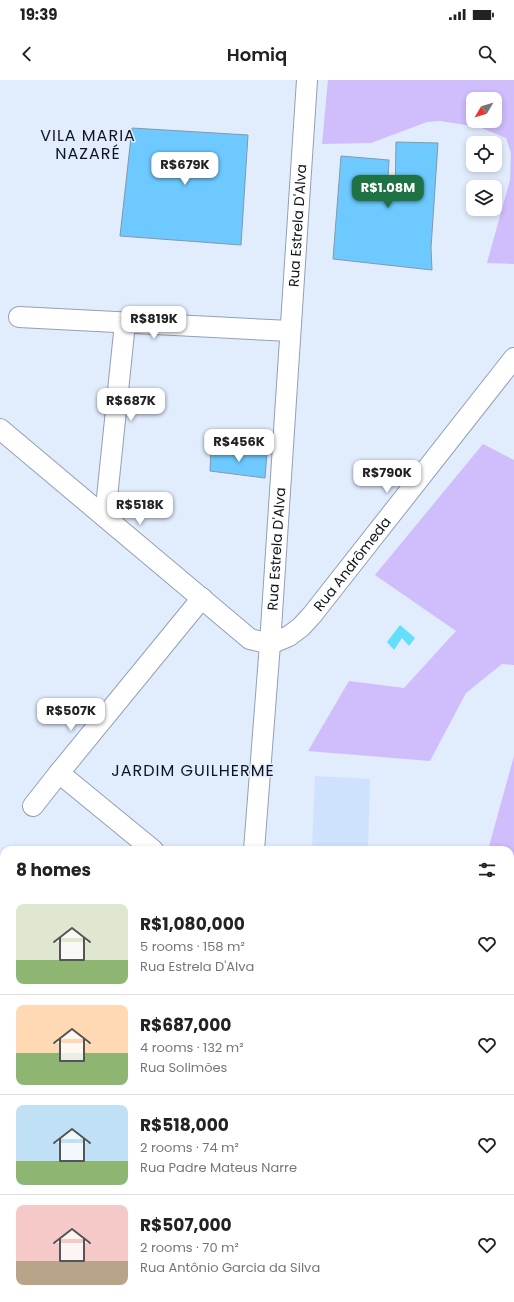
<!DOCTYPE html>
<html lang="en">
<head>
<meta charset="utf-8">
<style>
  body { margin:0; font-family:Poppins,sans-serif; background:#f2f2f2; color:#222; height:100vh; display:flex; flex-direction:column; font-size:15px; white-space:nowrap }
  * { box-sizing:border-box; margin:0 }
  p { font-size:13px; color:#767676 }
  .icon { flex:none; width:22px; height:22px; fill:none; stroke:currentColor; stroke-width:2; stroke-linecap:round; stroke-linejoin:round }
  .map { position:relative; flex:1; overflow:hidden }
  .panel { position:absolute; left:0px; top:766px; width:514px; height:456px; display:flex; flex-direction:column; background:#fff; border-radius:12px 12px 0 0; box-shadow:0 2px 6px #0003 }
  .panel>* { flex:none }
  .needle { width:26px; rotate:232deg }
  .tools { position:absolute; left:466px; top:12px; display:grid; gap:8px }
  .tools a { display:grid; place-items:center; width:36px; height:36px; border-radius:8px; background:#fff; box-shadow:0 2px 6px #0003; font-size:20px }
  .price { position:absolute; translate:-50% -34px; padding:0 9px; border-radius:8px; background:#fff; color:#222; font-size:13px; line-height:26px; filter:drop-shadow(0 1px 2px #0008) }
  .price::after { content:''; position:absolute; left:50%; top:24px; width:12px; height:9px; margin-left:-6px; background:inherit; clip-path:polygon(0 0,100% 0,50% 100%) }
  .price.current { background:#1e7243; color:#fff }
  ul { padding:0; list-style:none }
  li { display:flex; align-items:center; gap:12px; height:100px; padding:0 16px }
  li+li { border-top:1px solid #e0e0e0 }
  li span { display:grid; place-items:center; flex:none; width:112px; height:80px; border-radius:8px; color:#555 }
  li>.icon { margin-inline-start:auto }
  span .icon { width:48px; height:48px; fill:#fffc; stroke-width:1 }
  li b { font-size:17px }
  h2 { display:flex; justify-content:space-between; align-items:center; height:48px; padding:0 16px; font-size:17px }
  .status { display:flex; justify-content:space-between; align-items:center; height:28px; padding:0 20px; background:#fff; direction:ltr }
  .status svg { height:11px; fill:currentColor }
  header { display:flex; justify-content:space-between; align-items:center; height:52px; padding:0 16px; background:#fff; font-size:18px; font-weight:600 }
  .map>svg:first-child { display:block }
  .built { fill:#cfe2fd }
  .green { fill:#cfbdfc; fill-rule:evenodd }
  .water { fill:#63dffc }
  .building { fill:#6dc9ff; stroke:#8499a7 }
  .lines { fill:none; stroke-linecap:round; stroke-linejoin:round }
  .minor-casing { stroke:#93a0b3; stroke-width:22 }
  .tertiary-casing { stroke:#93a0b3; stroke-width:24 }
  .path { stroke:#959dab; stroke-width:2.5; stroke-dasharray:1 3; stroke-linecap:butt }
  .minor { stroke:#fff; stroke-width:20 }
  .tertiary { stroke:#fff; stroke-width:22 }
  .labels { text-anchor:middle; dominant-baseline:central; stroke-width:3; stroke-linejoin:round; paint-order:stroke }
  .street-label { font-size:14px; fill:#10151c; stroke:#e1ecfd }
  .quarter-label { font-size:16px; letter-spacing:1px; fill:#10151c; stroke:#e1ecfd }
</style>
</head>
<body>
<div class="status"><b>19:39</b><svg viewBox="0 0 49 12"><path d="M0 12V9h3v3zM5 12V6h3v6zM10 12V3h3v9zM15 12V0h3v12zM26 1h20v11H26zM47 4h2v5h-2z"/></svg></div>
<header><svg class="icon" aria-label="back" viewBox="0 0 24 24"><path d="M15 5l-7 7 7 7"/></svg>Homiq<svg class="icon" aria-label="search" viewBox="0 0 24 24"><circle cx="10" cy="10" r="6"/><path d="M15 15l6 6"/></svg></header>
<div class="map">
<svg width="514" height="1222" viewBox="0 0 514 1222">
  <rect width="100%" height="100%" fill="#e1ecfd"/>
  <path class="built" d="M315,696l55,3 -2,71h-56z"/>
  <g class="green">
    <path d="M328,0h186v184l-27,-1 23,-83 1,-27 -5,-15 -27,-11 -39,-6 -13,1 -56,21 -49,1zM473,19h22v22h-22z"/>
    <path d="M483,364l31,16v205l-12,-1 -36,29 -36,68 -122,-10 41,-70 55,7 52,-57 -81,-56z"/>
    <path d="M514,676v142l-4,-1v-47h-22z"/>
    <path d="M0,1126l4,3v28l-4,-3z"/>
    <path d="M0,1188l4,3v27h42l12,4h-58z"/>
    <path d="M144,1218h55l1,4h-41z"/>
  </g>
  <path class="water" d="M400,545l15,13 -6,8 -7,-8 -8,12 -7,-8z"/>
  <g class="building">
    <path d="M132,48l116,7 -7,110 -121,-9z"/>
    <path d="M396,62l42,1 -7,105 1,22 -99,-11 8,-103 48,4 -1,18 -8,2 6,20h9z"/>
    <path d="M211,370l56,3 -2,25 -55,-7z"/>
  </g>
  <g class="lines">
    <defs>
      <g id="minor">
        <path d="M19,237l271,14"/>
        <path id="s1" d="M0,349l250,210 20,5 19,-8 12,-9 11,-12 202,-257"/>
        <path d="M105,437l20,-194"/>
        <path d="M33,726l26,-33"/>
        <path d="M153,770l-94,-77 143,-175"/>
        <path id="s2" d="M254,770l16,-206 37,-564"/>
        <path d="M0,844l4,4"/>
        <path d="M510,890h4"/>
        <path d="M0,1018l4,-5"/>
        <path d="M510,1052h4"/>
        <path d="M0,1110l4,3"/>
        <path d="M510,1145h4"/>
        <path d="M218,1222v-4"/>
      </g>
      <g id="tertiary">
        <path d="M0,1167l4,3"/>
        <path d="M99,1218l11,4"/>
      </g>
    </defs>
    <use href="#minor" class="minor-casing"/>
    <use href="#tertiary" class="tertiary-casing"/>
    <path class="path" d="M500,1222v-4"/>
    <use href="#minor" class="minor"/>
    <use href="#tertiary" class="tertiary"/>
  </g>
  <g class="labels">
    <g class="street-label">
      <text stroke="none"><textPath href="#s2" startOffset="626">Rua Estrela D'Alva</textPath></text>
      <text stroke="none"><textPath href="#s2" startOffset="302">Rua Estrela D'Alva</textPath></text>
      <text stroke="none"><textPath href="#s1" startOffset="464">Rua Andrômeda</textPath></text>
    </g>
    <g class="quarter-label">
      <text x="88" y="55">VILA MARIA<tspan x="88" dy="18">NAZARÉ</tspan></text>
      <text x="193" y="690">JARDIM GUILHERME</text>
    </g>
  </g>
</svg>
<div class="tools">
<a><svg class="needle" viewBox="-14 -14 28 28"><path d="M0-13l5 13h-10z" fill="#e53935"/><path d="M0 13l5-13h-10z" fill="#767676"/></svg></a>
<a><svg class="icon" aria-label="locate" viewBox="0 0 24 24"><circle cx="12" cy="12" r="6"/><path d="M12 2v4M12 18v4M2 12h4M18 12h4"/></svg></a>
<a><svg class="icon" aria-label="layers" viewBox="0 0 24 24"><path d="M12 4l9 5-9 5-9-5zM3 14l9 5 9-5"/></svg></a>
</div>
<b class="price" style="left:185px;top:106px">R$679K</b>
<b class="price current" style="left:388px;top:129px">R$1.08M</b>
<b class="price" style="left:154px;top:260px">R$819K</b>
<b class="price" style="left:131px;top:342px">R$687K</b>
<b class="price" style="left:239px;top:383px">R$456K</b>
<b class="price" style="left:387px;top:414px">R$790K</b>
<b class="price" style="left:140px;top:446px">R$518K</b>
<b class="price" style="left:71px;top:652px">R$507K</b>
<section class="panel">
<h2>8 homes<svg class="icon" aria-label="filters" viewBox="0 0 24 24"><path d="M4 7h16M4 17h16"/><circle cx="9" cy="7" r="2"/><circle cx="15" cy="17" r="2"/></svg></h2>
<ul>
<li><span style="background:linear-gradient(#dfe7d0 70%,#8fb573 0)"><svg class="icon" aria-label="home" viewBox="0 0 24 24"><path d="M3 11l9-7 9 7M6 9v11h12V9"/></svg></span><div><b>R$1,080,000</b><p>5 rooms · 158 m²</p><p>Rua Estrela D'Alva</p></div><svg class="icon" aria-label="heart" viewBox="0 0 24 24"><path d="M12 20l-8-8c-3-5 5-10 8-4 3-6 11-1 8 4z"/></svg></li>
<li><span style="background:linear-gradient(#ffd9b3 60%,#8fb573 0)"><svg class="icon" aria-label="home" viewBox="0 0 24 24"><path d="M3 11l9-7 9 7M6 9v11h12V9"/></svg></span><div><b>R$687,000</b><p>4 rooms · 132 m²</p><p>Rua Solimões</p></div><svg class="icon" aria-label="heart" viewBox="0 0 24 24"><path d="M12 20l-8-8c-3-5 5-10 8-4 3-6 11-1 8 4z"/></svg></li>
<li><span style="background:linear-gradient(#bfe0f5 70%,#8fb573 0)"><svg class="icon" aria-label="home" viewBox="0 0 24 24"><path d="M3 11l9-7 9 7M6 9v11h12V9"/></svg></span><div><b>R$518,000</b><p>2 rooms · 74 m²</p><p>Rua Padre Mateus Narre</p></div><svg class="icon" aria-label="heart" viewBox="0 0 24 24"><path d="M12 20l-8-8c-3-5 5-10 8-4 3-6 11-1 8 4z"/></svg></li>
<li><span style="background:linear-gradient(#f6c9c9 70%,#b9a48a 0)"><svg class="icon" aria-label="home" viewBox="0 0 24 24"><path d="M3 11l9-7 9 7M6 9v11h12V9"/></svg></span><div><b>R$507,000</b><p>2 rooms · 70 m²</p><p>Rua Antônio Garcia da Silva</p></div><svg class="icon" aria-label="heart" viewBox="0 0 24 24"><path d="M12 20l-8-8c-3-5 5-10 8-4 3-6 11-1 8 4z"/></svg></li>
</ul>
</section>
</div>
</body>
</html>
